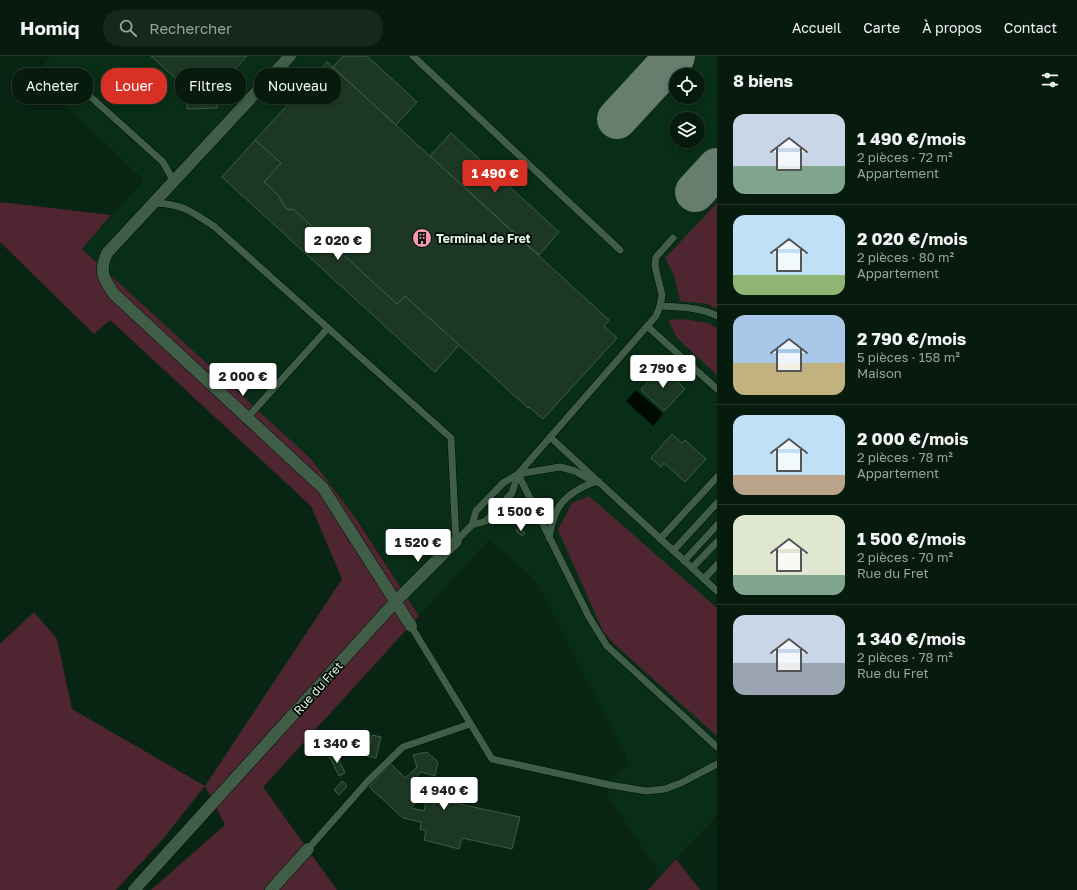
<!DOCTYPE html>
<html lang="fr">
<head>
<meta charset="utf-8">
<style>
  body { margin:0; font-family:"Golos Text",sans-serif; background:#14281c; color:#f1f3f6; height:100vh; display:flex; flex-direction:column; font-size:15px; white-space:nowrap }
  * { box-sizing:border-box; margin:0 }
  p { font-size:13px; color:#98a19e }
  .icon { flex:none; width:22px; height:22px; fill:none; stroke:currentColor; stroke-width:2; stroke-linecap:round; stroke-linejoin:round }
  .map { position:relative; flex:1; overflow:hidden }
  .details { display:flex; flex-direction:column; background:#061b0e; width:360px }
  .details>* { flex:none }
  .banner { position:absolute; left:12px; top:12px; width:380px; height:36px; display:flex; gap:8px }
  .fabs { position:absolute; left:669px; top:12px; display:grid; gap:8px }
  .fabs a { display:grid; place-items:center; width:36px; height:36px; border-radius:50%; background:#061b0e; box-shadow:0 2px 6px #0003,0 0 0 1px #27392e; font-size:20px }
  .price { position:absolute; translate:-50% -34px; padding:0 9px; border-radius:4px; background:#fff; color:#222; font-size:13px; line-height:26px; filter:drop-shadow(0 1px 2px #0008) }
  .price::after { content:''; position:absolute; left:50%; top:24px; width:12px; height:9px; margin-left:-6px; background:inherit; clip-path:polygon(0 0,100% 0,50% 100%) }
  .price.active { background:#d93025; color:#fff }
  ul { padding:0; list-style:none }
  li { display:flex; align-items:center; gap:12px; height:100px; padding:0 16px }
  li+li { border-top:1px solid #27392e }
  li span { display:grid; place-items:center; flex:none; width:112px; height:80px; border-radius:12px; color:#555 }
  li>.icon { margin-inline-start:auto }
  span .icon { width:48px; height:48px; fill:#fffc; stroke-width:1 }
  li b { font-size:17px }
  h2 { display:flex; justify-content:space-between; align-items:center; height:48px; padding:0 16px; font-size:17px }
  .pill { padding:0 14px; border-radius:16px; background:#061b0e; box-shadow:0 2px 6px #0003,0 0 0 1px #27392e; font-size:14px; line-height:36px }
  .pill.active { background:#d93025; color:#fff }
  header { display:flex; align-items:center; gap:24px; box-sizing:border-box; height:56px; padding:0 20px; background:#061b0e; border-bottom:1px solid #27392e }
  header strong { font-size:19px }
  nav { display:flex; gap:22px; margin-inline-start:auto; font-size:14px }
  .search { width:280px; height:36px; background:#14281c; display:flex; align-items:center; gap:10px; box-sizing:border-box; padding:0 14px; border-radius:16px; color:#98a19e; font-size:15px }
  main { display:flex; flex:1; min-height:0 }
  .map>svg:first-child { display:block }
  .built { fill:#092e17; fill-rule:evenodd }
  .green { fill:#4f2532 }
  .water { fill:#000901 }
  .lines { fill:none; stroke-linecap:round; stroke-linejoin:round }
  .taxiway { stroke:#677e6e; stroke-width:40 }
  .building { fill:#1c3824; stroke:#3f5c46 }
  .lane-casing { stroke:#000d01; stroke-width:8 }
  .street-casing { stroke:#000d01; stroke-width:13 }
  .lane { stroke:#3f5d47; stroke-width:7 }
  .street { stroke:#3f5d47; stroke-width:12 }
  .labels { text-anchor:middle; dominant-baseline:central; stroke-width:3.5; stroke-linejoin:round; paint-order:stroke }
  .poi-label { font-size:12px; font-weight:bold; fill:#e4f5e8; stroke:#020b04; text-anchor:start }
  .street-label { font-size:12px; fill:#e4f5e8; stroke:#020b04 }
</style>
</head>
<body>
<header>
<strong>Homiq</strong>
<div class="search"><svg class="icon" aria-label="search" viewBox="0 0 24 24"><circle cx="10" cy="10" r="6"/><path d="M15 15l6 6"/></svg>Rechercher</div>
<nav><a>Accueil</a><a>Carte</a><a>À propos</a><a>Contact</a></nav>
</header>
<main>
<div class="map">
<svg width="717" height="834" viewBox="0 0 717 834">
  <rect width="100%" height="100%" fill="#082412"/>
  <path class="built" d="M51,0h666v759l-56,60 -54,-80 5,-19 18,-11 -95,-185 -46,-40 -70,76 -61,-96 -276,-271 62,-69 -111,-104zM676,19h22v22h-22zM676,63h22v22h-22z"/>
  <g class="green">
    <path d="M0,146l111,13 -29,34 229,210 46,61 62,96 -156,171 74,103h-186l74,-65 -20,-39 -43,54 -46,50h-116v-246l34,-32 23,27 15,70 133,77 137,-207 -31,-73 -201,-186 -16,14 -94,-92z"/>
    <path d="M717,147v106l-10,-5 -27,-3 -6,-26 -9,-17z"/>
    <path d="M682,263l26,4 9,5v47l-40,-37 -9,-18z"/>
    <path d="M589,440l128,112v128l-104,-93 -10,-12 -45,-101 14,-27z"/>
    <path d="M676,803l24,31h-52z"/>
  </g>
  <path class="water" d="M636,334l27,24 -10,12 -27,-25z"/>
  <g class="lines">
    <g class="taxiway">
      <path d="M617,63l58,-63"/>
      <path d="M695,136l22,-24"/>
    </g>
  </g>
  <g class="building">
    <path d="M151,0h96l-31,34 1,18 -30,1 -1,-21z"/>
    <path d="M343,0h24l50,46 -21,23 -63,-58z"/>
    <path d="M327,6l282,258 -5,6 13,12 -74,81 -14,-12 -1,1 -123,-112 -8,8 -104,-95 -3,1 -4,-2 -9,-14 -13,-12 17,-19 -26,-23z"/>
    <path d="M451,77l108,99 -20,23 -109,-99z"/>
    <path d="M255,84l26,23 -17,19 13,12 9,14 4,2 3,-1 104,95 8,-8 54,49 -24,27 -213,-195z"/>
    <path d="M661,311l10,9 2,-2 3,4 -1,1 10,10 -21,22 -23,-21z"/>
    <path d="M672,378l10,9 3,-3 21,19 -21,23 -21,-19 -3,4 -10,-9z"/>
    <path d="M520,472l5,5 -3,3 -6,-5z"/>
    <path d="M372,679l9,2 -5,21 -9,-2z"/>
    <path d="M427,696l11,10 -3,14 -14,-4 -11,11 13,12 -12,13 13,3 3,-14 93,20 -8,32 -50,-11 -3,11 -35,-9 2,-9 -6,-2 1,-7 -18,-4 -34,-31 22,-23 14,14 12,-11 -4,-12z"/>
    <path d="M336,697l9,20 -6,3 -10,-20z"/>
    <path d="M342,725l5,5 -8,9 -5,-5z"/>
  </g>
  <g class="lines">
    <defs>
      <g id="lane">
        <path d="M413,0l207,194"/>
        <path d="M73,25l90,81 11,20"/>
        <path d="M153,147c30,1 38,8 62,24l236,211 5,103"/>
        <path d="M660,250c19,1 40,1 57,10"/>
        <path d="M647,270l70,63"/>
        <path d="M247,362l81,-90"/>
        <path d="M550,381l167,154"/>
        <path d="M518,418l71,143 18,29 110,101"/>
        <path d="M599,426h-5l-19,-11 -15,-4 -42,7 -15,9 -27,28 -4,14 14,-4 26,-28 6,-19 138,-158 4,-10 2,-11 -7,-29 1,-9 17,-19"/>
        <path d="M549,482c5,-32 15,-44 45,-56"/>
        <path d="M660,483l57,-62"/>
        <path d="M456,485l16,-16"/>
        <path d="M673,495l44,-48"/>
        <path d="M684,505l33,-36"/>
        <path d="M692,512l25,-26"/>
        <path d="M704,523l13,-14"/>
        <path d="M411,570l81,133 118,26 36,6 19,-2 16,-6 36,-19"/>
        <path d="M308,793l60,-68 35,-34 67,-23"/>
      </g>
      <g id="street">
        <path d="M290,0l-183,197c-8,19 -4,25 7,41l209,194 88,138"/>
        <path d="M134,834l262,-289 60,-60"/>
        <path d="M271,834l37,-41"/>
      </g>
    </defs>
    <use href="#lane" class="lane-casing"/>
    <use href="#street" class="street-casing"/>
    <use href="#lane" class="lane"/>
    <use href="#street" class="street"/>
  </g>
  <defs>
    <symbol id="building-disc" viewBox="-11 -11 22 22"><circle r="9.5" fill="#f19ab1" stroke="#020b04"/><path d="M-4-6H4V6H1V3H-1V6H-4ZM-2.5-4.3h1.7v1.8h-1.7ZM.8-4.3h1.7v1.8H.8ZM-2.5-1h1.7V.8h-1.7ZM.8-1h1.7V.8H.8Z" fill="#111"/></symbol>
  </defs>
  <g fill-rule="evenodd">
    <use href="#building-disc" x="411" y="171" width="22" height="22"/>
  </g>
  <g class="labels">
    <g class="poi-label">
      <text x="436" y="182">Terminal de Fret</text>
    </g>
    <g class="street-label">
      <text transform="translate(318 632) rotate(-48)">Rue du Fret</text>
    </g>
  </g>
</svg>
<div class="fabs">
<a><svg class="icon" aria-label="locate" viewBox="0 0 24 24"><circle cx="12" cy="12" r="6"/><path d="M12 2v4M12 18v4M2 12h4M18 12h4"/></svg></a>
<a><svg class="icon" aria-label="layers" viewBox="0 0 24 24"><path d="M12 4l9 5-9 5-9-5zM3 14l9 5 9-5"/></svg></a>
</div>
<b class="price active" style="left:495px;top:138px">1 490 €</b>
<b class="price" style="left:338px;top:205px">2 020 €</b>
<b class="price" style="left:663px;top:333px">2 790 €</b>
<b class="price" style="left:243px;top:341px">2 000 €</b>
<b class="price" style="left:521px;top:476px">1 500 €</b>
<b class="price" style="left:418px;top:507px">1 520 €</b>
<b class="price" style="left:337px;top:708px">1 340 €</b>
<b class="price" style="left:444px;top:755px">4 940 €</b>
<div class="banner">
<a class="pill">Acheter</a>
<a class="pill active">Louer</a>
<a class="pill">Filtres</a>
<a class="pill">Nouveau</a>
</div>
</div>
<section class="details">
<h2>8 biens<svg class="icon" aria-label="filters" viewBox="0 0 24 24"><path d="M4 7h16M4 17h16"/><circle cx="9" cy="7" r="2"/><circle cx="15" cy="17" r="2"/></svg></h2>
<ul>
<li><span style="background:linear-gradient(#c9d6e8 65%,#7fa58c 0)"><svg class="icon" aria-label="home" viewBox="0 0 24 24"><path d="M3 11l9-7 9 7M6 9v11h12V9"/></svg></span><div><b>1 490 €/mois</b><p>2 pièces · 72 m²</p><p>Appartement</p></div></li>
<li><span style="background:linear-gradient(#bfe0f5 75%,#8fb573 0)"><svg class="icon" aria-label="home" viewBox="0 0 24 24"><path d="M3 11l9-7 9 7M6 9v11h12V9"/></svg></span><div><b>2 020 €/mois</b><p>2 pièces · 80 m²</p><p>Appartement</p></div></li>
<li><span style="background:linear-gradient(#a9c7e8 60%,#c2b280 0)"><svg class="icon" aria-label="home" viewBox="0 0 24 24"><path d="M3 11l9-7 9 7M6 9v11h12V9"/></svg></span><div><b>2 790 €/mois</b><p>5 pièces · 158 m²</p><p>Maison</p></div></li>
<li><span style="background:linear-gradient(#bfe0f5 75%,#b9a48a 0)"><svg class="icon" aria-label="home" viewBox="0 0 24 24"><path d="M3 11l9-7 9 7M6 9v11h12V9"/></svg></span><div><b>2 000 €/mois</b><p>2 pièces · 78 m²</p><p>Appartement</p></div></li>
<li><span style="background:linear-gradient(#dfe7d0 75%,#7fa58c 0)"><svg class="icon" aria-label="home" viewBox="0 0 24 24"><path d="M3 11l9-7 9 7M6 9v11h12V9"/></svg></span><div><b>1 500 €/mois</b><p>2 pièces · 70 m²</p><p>Rue du Fret</p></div></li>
<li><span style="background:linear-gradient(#c9d6e8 60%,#9aa5b1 0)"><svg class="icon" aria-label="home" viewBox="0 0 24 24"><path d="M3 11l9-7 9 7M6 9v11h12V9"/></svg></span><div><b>1 340 €/mois</b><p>2 pièces · 78 m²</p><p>Rue du Fret</p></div></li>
</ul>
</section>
</main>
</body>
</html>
